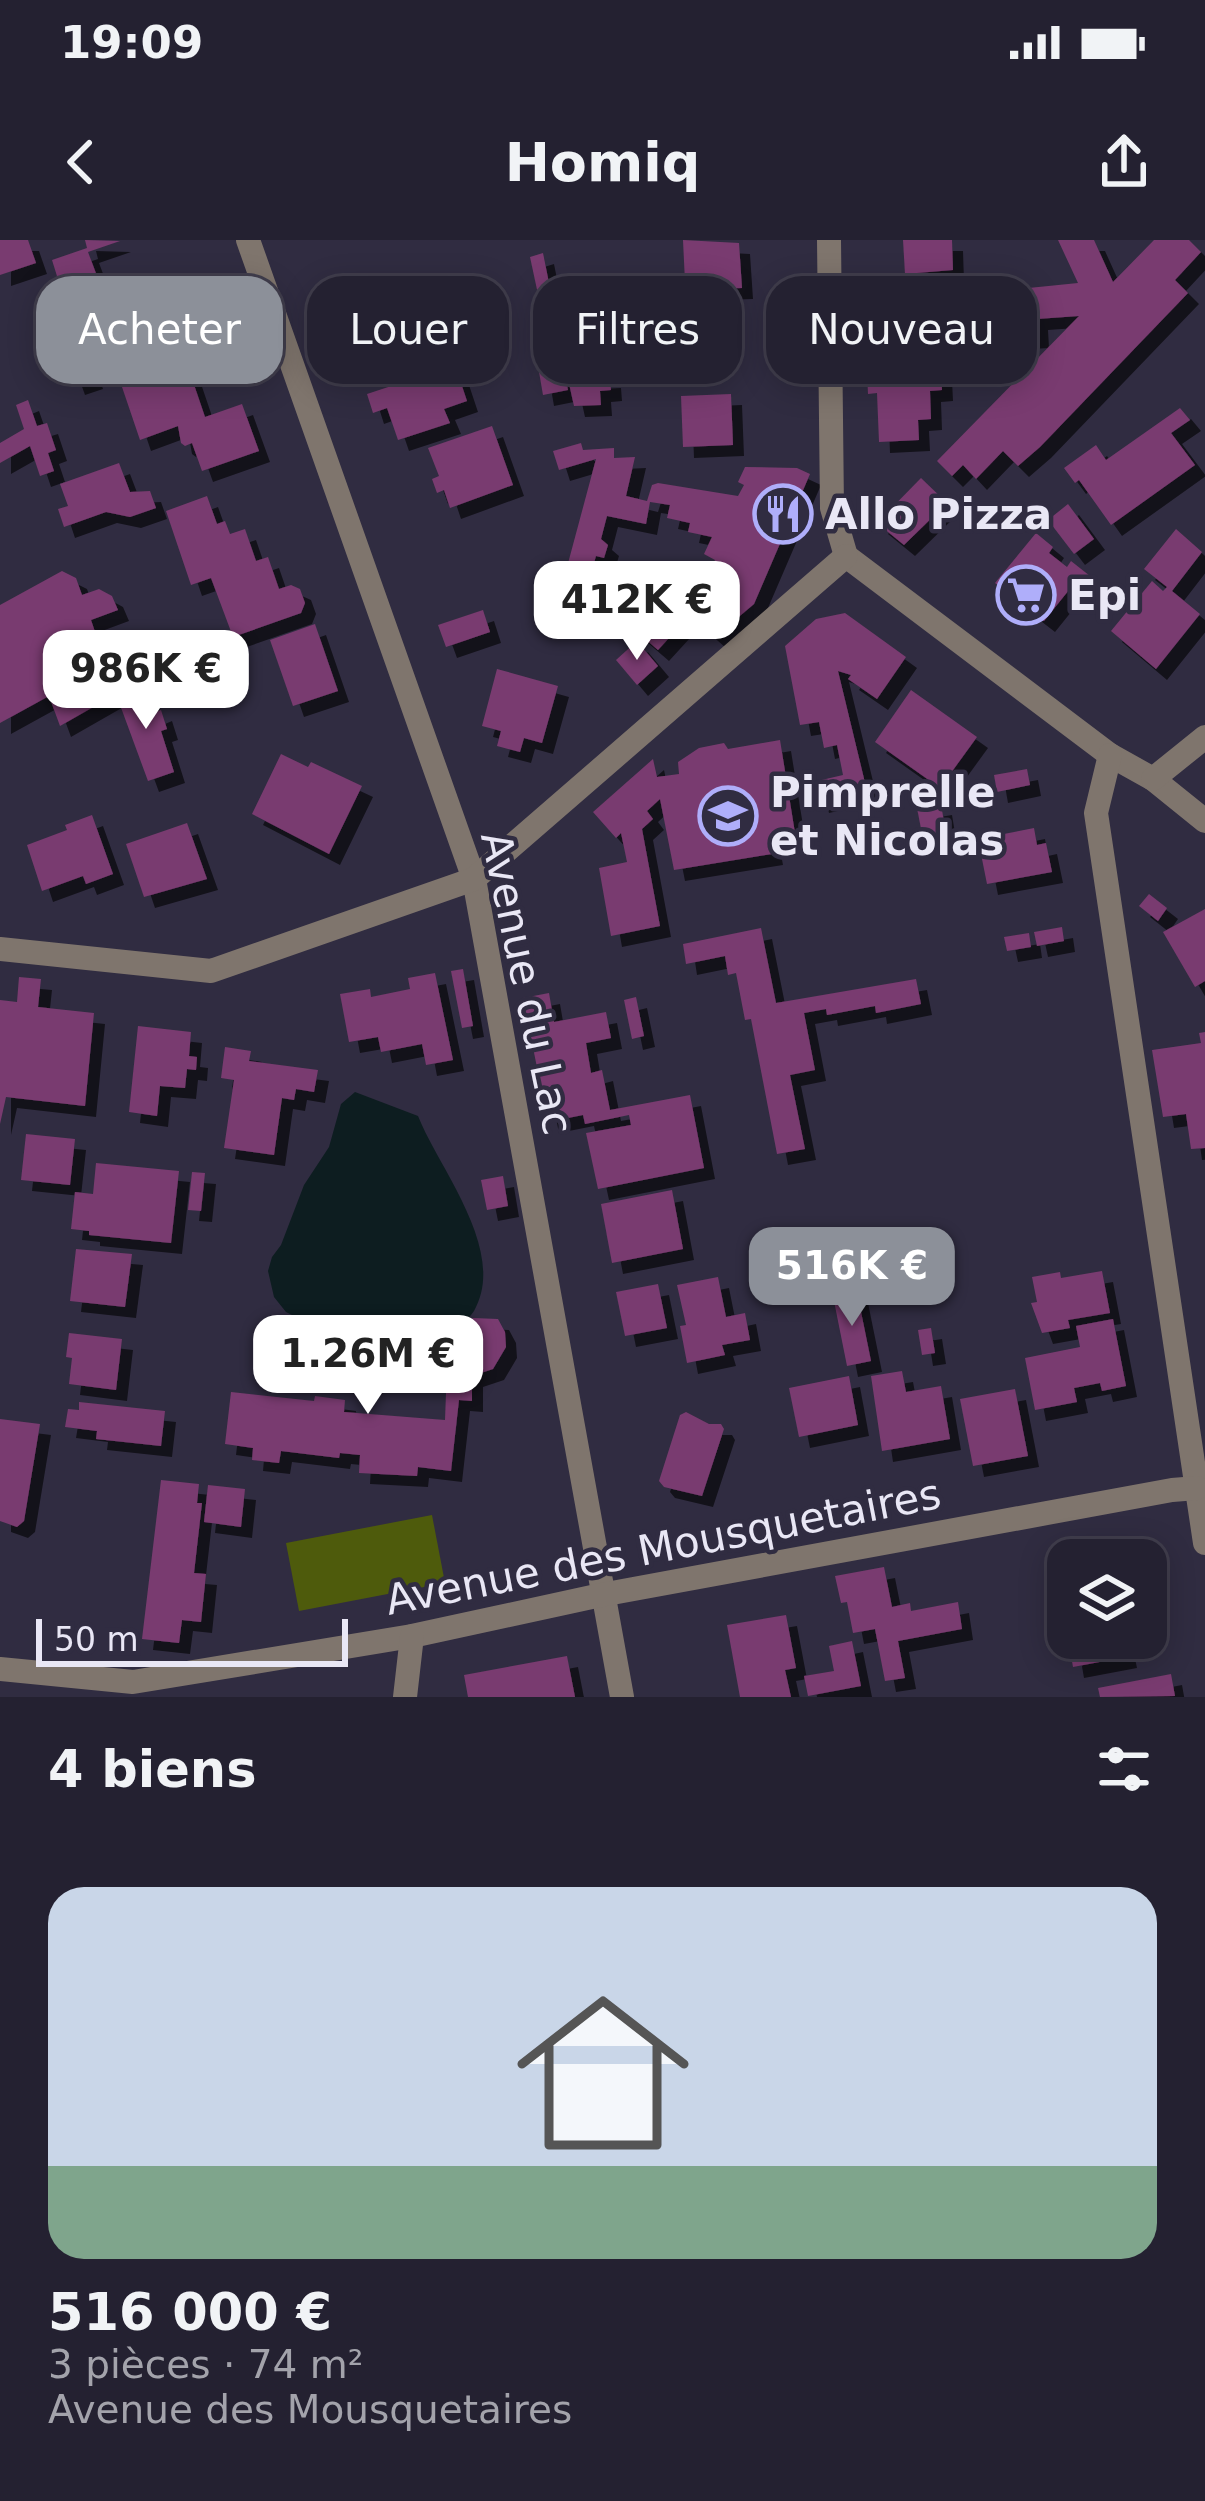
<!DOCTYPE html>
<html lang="fr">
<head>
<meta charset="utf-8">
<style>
  body { margin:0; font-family:"DejaVu Sans",sans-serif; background:#2c2939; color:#f1f3f6; height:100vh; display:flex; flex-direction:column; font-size:45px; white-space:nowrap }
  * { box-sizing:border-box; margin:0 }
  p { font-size:39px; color:#a3a3ab }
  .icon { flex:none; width:66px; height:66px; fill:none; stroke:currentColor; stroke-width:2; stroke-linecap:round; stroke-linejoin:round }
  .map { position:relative; height:1457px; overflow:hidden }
  .panel { display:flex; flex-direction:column; background:#242131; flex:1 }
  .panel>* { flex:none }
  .banner { position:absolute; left:36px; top:36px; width:1134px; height:108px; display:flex; gap:24px }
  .buttons { position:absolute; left:1047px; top:1299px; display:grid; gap:24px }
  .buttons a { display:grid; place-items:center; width:120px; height:120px; border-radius:24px; background:#242131; box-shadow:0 6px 30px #0003,0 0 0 3px #413e4d; font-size:60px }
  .scale { position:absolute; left:36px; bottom:30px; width:312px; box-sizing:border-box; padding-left:12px; border:6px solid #e9e7f5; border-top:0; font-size:33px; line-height:42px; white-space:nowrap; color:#e9e7f5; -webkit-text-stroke:9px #302c41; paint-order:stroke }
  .price { position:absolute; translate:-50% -102px; padding:0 27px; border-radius:24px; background:#fff; color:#222; font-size:39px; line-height:78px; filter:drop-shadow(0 3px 6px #0008) }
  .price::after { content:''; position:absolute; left:50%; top:72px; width:36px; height:27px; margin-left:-18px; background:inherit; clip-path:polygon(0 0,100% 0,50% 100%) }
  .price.on { background:#8c9099; color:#fff }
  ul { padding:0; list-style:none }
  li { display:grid; align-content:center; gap:24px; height:636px; padding:0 48px }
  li+li { border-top:3px solid #413e4d }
  li span { display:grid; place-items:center; height:372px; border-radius:36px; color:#555 }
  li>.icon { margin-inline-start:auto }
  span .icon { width:216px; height:216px; fill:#fffc; stroke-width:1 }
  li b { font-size:51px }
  h2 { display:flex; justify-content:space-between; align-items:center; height:144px; padding:0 48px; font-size:51px }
  .tag { padding:0 42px; border-radius:36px; background:#242131; box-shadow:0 6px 30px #0003,0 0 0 3px #413e4d; font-size:42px; line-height:108px }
  .tag.on { background:#8c9099; color:#fff }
  .status { display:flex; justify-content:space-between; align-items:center; height:84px; padding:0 60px; background:#242131; direction:ltr }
  .status svg { height:33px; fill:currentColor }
  header { display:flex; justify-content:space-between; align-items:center; height:156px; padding:0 48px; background:#242131; font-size:54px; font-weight:600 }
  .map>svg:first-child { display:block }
  .green { fill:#4e5b0c }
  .water { fill:#0d1d20 }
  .building { fill:#793b6f; filter:url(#shadow) }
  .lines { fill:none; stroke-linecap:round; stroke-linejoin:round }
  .minor { stroke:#7f756d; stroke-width:24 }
  .labels { text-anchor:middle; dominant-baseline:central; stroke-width:9; stroke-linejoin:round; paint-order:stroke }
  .poi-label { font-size:42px; font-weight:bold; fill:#e9e7f5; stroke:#302c41; text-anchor:start }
  .street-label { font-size:42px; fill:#e9e7f5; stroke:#302c41 }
</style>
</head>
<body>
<div class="status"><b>19:09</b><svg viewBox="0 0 49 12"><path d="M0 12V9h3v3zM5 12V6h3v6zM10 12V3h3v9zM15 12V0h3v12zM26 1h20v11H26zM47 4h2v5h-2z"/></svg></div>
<header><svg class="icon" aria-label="back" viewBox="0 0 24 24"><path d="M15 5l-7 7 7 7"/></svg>Homiq<svg class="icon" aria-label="share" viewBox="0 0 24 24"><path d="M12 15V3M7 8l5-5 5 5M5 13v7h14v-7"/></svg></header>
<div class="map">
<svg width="1205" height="1457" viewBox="0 0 1205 1457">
  <defs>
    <filter id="shadow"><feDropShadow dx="11" dy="11" stdDeviation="0" flood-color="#0009"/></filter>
  </defs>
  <rect width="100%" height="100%" fill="#302c41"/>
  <path class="green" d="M432,1275l13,68 -146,28 -13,-68z"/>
  <path class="water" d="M355,852l63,24c21,53 90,135 56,195 -6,10 -19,17 -28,25l-35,-11 -43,-7 -62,4 -20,-10 -12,-15 -6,-26 4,-14 9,-12 23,-60 25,-38 12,-43z"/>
  <g class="building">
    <path d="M0,0h28l8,23 -36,12z"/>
    <path d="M85,0l35,1 -32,11 9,24 -36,13 -9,-29 35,-12z"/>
    <path d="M683,0l56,3 3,45 -30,1v13l-26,1z"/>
    <path d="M903,0h49l1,30 -48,4z"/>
    <path d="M1058,0h36l19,42 41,-42h35l12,12 -26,28 13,13 -148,154 -22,19 -15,-15 -27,28 -13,-14 -11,11 -15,-15 142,-145 -42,3 1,18 -35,2 -3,-48 78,-8z"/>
    <path d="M543,13l14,70 -12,4 -15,-70z"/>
    <path d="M183,36l21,62 -59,21 -9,-28 6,-2 -12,-33z"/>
    <path d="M404,75l2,6 20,-6 11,32 -20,6 5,16 -43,16 -19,-55z"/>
    <path d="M78,96l14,42 -18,6 -15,-42z"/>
    <path d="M186,121l19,56 37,-13 17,47 -57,20 -10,-28 -7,3 -4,-3 -3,-17 -38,14 -19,-56z"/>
    <path d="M563,121l5,29 -25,5 -5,-29z"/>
    <path d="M455,125l12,36 -23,8 6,14 -52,17 -11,-32 -14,5 -6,-19z"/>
    <path d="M941,129l1,21 -12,1 1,28 -13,1 1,20 -40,2 -2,-49 -9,1 -1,-22z"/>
    <path d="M610,137l1,13 -11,1 1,14 -27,1 -6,-27z"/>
    <path d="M731,154l2,51 -50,2 -2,-51z"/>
    <path d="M28,160l9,26 10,-3 9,27 -8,3 6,18 -14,5 -10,-30 -30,17v-20l24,-14 -8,-24z"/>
    <path d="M1180,168l10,12 -19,13 24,32 -84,60 -32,-45 -4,3 -11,-15 32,-23 10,15z"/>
    <path d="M492,186l21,59 -63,23 -6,-18 -7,3 -5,-14 7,-3 -11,-28z"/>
    <path d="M581,203l2,7 31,-2v10l21,-1 -9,39 21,5 5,-16 6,-2 80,13 6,-11 -6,-3 7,-15 52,1 13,6 -56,130 -39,33 -25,-22 -32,35 -28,-24 31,-35 11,9 27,-22 6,3 10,-21 -11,-6 8,-17 -24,-5 2,-9 -23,-5 3,-13 -20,-3 -4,22 -39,-8 -6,23 7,6 -4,13 -8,-2 -10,35 13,15 -18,15 -30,-35 12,-4 33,-123 -37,11 -6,-19z"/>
    <path d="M119,223l11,29 20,-1 6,17 -26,9 -24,-5 -42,15 -6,-18 10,-3 -8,-22z"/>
    <path d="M921,238l26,25 -43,42 -27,-22z"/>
    <path d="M207,256l10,28 8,-3 5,13 15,-5 11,32 12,-4 11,32 12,-4 9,4 5,14 -4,10 -68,24 -22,-59 -20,7 -25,-74z"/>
    <path d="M1068,264l26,35 -20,15 -26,-34z"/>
    <path d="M1176,289l26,23 -30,39 28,23 -44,55 -45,-38 41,-50 11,10 4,-4 -23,-18z"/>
    <path d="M1036,293l17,14 -4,6 18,14 4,-6 19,15 -11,13 -6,-4 -29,36 -49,-38z"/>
    <path d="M62,331l14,7 6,17 17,-6 13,7 6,14 -27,10 25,74 -56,32 -11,-30 -49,27v-118z"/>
    <path d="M483,370l7,22 -44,15 -8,-22z"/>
    <path d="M845,373l61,44 -29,42 -29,-20 3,-4 -13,-4 29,120 -49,11 -5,-20 30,-7 -6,-30 -13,3 -5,-26 -19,3 -15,-79 31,-27z"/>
    <path d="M315,384l23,67 -45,15 -23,-66z"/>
    <path d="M637,401l21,25 -21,19 -21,-25z"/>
    <path d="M497,429l61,17 -16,57 -18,-5 -4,14 -23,-6 4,-15 -19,-5z"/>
    <path d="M144,445l10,28 7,-3 6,19 -6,2 13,41 -26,9 -32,-87z"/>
    <path d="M911,450l66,47 -37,51 -65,-46z"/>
    <path d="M780,500l15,93 -26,5 3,16 -98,16 -14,-71 -13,12 6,8 -11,10 18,97 -49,10 -12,-68 28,-6 -6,-29 -5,5 -23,-26 60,-53 4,18 22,-3 -1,-12 21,-14 25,-5 4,6z"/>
    <path d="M281,514l27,13 3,-5 51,24 -33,68 -77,-40z"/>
    <path d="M1027,529l3,16 -33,7 -3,-17z"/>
    <path d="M941,564l5,30 -23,5 -6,-31z"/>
    <path d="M92,575l21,59 -27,10 -3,-8 -41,15 -15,-46 40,-15 -2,-5z"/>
    <path d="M187,583l20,56 -63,18 -18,-53z"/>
    <path d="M1034,588l3,17 9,-2 6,29 -65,12 -9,-45z"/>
    <path d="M1149,654l18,14 -9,13 -19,-15z"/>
    <path d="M1205,669v72l-10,6 -32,-55z"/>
    <path d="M1062,687l2,14 -27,5 -3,-14z"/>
    <path d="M761,688l15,75 140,-24 5,25 -45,9 -1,-7 -48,9 -1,-6 -22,4 11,57 -25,5 15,74 -28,5 -26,-135 -6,1 -9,-47 -8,2 -3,-19 -39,8 -3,-20z"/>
    <path d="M1029,693l2,14 -24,4 -3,-14z"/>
    <path d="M463,729l10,57 -11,2 -11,-57z"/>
    <path d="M435,733l18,87 -27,5 -4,-21 -41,8 -3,-15 -29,5 -9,-48 30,-5 1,8 39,-8 -2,-11z"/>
    <path d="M19,737l22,2 -3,28 56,6 -9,93 -79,-9 -6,27v-124l17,2z"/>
    <path d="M549,753l5,29 52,-10 5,26 -25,5 5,30 11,-3 8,40 80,-15 14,73 -106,21 -12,-56 45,-8 -2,-10 -44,9 -2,-9 -35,7 -25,-124z"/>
    <path d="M636,757l8,39 -12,3 -8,-39z"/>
    <path d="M138,786l53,6 -2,24 8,1 -1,13 -9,-1 -2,19 -25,-2 -3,30 -28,-4z"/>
    <path d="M1205,792v116l-14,1 -5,-35 -23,3 -11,-67 49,-7 -2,-10z"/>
    <path d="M225,807l26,4 -2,10 69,9 -4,22 -18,-3 -2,11 -12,-2 -8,57 -50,-7 10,-68 -13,-2z"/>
    <path d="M26,894l49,5 -5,46 -49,-5z"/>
    <path d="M96,923l83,8 -8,72 -82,-8v-4l-18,-2 4,-37 18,2z"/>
    <path d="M192,932l13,1 -4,38 -13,-1z"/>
    <path d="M503,936l5,30 -21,4 -6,-30z"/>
    <path d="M672,950l11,59 -71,14 -11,-59z"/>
    <path d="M76,1009l56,5 -7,53 -55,-6z"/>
    <path d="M1102,1031l8,42 -42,7 2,8 -28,5 -11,-30 6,-1 -5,-25 28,-5 1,6z"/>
    <path d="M718,1037l8,40 19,-4 5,27 -28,5 3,10 -38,8 -7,-37 6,-1 -9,-40z"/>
    <path d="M658,1044l9,44 -42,8 -9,-44z"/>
    <path d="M857,1052l14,69 -24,5 -14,-70z"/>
    <path d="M473,1078l25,1 7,13 1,15 -13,22 -21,7v25l-13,-1 -8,71 -33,-4 -1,9 -58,-3 1,-18 -20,-2 -1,5 -58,-7 -2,12 -27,-3 1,-12 -28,-4 6,-52 83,9 1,-5 30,4 -1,12 101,8 3,-80z"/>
    <path d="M1113,1079l13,67 -24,5 -2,-8 -26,5 3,14 -42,8 -10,-52 55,-11 -4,-21z"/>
    <path d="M931,1088l4,25 -13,2 -4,-25z"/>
    <path d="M69,1093l53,6 -6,51 -47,-6 3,-26 -6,-1z"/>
    <path d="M902,1131l4,21 35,-6 9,53 -68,12 -11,-75z"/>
    <path d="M849,1136l9,49 -59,12 -10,-49z"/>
    <path d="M1015,1149l13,67 -55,10 -13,-67z"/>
    <path d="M79,1162l86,9 -4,35 -65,-7 1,-8 -32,-4 3,-18 11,1z"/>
    <path d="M686,1172l23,12h12l3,5 -22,67 -38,-9 -5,-6 21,-66z"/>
    <path d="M0,1179l40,5 -16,97 -7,6 -17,-6z"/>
    <path d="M161,1240l38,4 -2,19h5l-8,70 12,1 -5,48 -19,-2 -3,23 -37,-4z"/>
    <path d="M208,1245l37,4 -4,38 -37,-5z"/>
    <path d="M1126,1306l3,14h-61l-2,70 -13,-70z"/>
    <path d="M884,1327l8,40 18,-4 1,8 47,-9 4,27 -64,12 7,37 -20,3 -10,-52 -22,4 -6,-31 -6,1 -6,-27z"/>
    <path d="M786,1375l10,53 -11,2 6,27h-51l-13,-72z"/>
    <path d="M1068,1398h54l4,19 -53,10z"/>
    <path d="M852,1401l9,45 -53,10 -4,-20 30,-5 -5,-25z"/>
    <path d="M567,1416l8,41h-107l-4,-22z"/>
    <path d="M1171,1434l4,22 -75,1 -2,-9z"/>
  </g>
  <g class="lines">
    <g class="minor">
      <path d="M248,0l226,639 148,818"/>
      <path d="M829,0l3,268 14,48"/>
      <path d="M846,316l264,199 43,24 52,42"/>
      <path d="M1110,515l-14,58 109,730"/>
      <path d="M1153,539l52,-42"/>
      <path d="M0,709l211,22 263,-92 372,-323"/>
      <path d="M0,1429l133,13 279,-46 189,-41 571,-105 25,-2"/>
      <path d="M405,1457l7,-61"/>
    </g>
  </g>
  <defs>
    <symbol id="restaurant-ring" viewBox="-11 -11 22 22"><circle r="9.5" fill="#302c41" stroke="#afaefa" stroke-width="1.5"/><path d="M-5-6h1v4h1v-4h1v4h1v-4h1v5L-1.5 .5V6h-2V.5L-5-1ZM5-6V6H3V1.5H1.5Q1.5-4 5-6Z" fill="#afaefa"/></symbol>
    <symbol id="supermarket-ring" viewBox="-11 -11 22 22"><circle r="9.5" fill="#302c41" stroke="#afaefa" stroke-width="1.5"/><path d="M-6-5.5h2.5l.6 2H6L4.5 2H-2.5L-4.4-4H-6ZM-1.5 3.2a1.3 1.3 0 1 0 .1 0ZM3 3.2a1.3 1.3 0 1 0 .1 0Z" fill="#afaefa"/></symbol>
    <symbol id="school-ring" viewBox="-11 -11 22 22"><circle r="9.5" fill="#302c41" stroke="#afaefa" stroke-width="1.5"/><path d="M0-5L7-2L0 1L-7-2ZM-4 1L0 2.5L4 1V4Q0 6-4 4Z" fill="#afaefa"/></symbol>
  </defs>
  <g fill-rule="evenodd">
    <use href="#restaurant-ring" x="750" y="241" width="66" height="66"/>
    <use href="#supermarket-ring" x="993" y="322" width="66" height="66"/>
    <use href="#school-ring" x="695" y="543" width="66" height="66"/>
  </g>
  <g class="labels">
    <g class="poi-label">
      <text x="825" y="274">Allo Pizza</text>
      <text x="1068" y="355">Epi</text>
      <text x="770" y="552">Pimprelle<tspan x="770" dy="48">et Nicolas</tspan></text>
    </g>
    <g class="street-label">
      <text transform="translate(527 743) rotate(78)">Avenue du Lac</text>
      <text transform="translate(663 1307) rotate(-11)">Avenue des Mousquetaires</text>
    </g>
  </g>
</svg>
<div class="buttons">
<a><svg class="icon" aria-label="layers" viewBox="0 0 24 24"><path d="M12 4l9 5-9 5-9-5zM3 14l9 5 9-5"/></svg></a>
</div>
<div class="scale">50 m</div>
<b class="price" style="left:637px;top:423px">412K €</b>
<b class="price" style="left:146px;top:492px">986K €</b>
<b class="price on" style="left:852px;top:1089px">516K €</b>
<b class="price" style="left:368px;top:1177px">1.26M €</b>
<div class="banner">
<a class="tag on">Acheter</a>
<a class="tag">Louer</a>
<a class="tag">Filtres</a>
<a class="tag">Nouveau</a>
</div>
</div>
<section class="panel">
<h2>4 biens<svg class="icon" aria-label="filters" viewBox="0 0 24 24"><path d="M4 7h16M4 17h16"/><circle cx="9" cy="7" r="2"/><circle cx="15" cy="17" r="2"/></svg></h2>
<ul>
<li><span style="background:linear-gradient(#c9d6e8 75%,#7fa58c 0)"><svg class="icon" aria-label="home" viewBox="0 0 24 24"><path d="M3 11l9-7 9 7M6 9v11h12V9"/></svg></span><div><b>516 000 €</b><p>3 pièces · 74 m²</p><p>Avenue des Mousquetaires</p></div></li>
</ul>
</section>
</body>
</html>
